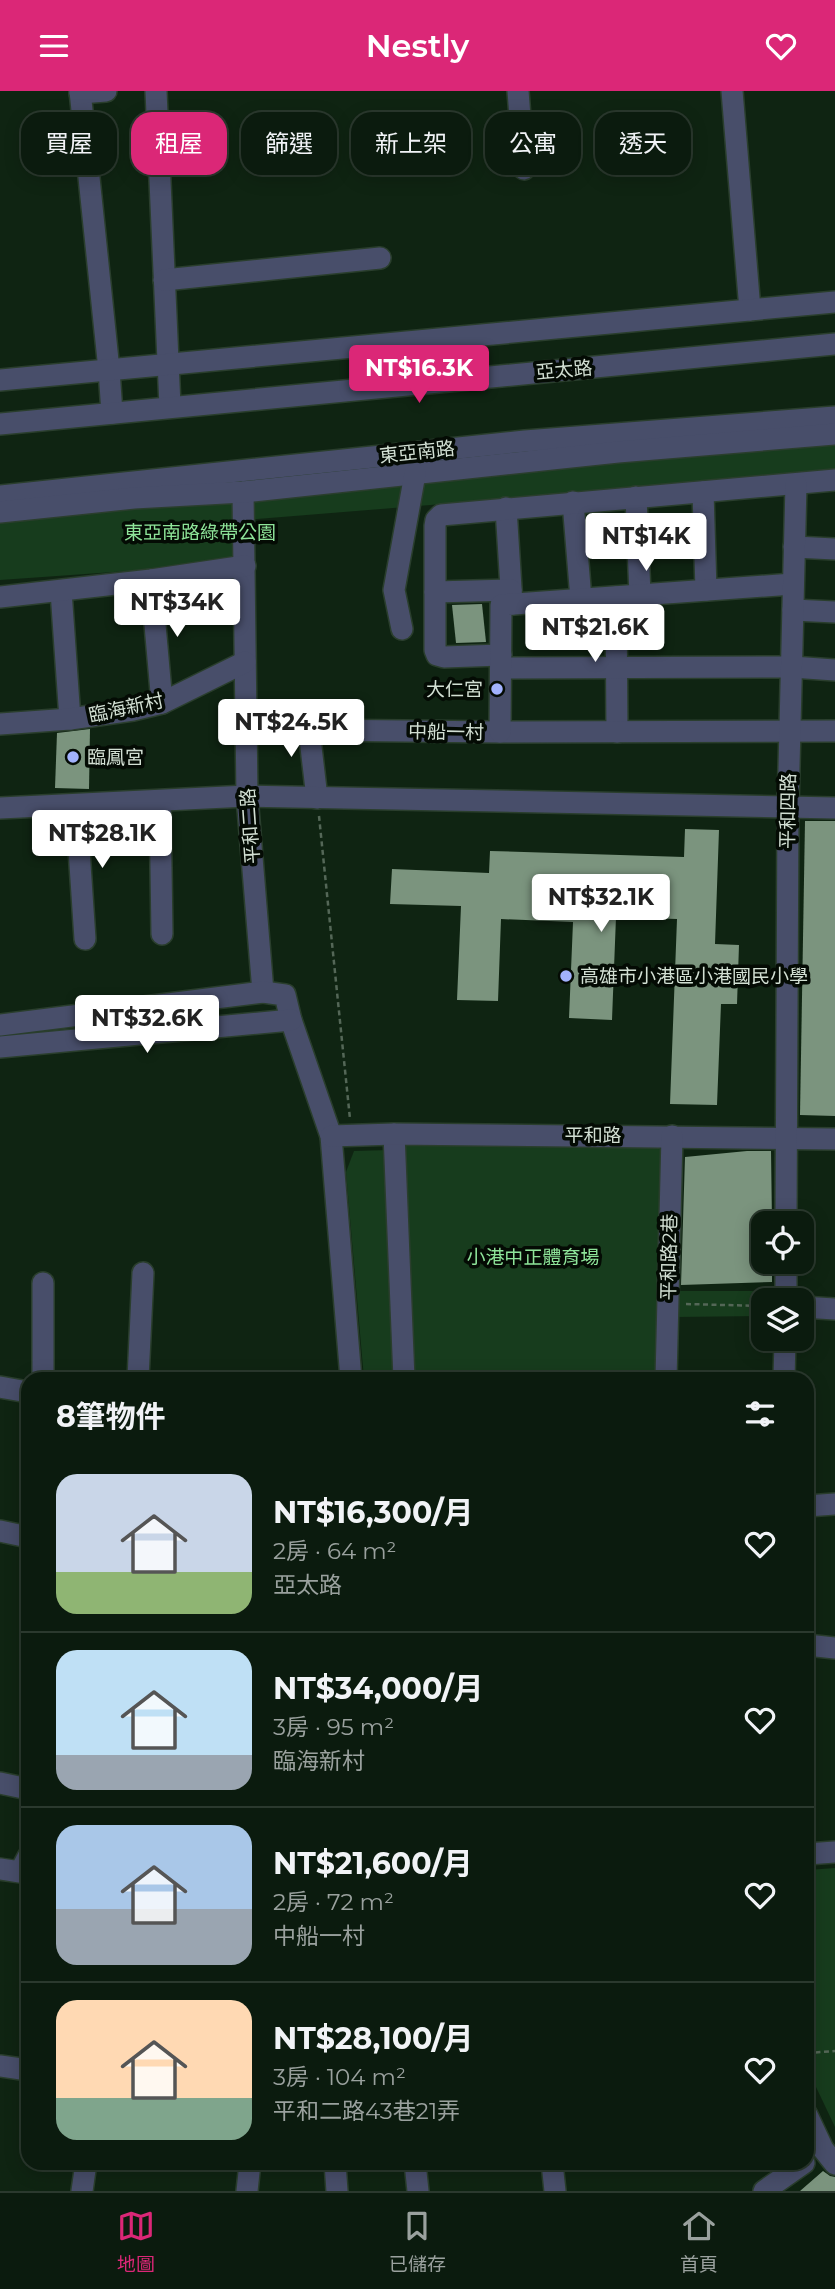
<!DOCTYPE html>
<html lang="zh-TW">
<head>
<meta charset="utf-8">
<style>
  body { margin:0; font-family:Montserrat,"Noto Sans TC",sans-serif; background:#19281c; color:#f1f3f6; height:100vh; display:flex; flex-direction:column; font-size:26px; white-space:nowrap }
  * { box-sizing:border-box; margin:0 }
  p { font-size:23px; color:#9aa19e }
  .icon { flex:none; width:38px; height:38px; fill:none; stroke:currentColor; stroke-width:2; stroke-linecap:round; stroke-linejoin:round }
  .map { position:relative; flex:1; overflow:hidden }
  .side { position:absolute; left:21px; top:1281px; width:793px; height:798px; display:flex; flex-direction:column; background:#0b1b0e; border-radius:21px; box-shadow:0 4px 18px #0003,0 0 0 2px #2b392e }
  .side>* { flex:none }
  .hud { position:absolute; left:21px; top:21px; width:794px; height:63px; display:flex; gap:14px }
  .controls { position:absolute; left:751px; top:1120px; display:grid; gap:14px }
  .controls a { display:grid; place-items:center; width:63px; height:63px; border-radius:14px; background:#0b1b0e; box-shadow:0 4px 18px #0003,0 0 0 2px #2b392e; font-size:35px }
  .price { position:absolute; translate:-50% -60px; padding:0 16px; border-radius:7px; background:#fff; color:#222; font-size:23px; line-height:46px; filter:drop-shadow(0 2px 4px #0008) }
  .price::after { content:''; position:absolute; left:50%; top:42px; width:21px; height:16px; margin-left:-10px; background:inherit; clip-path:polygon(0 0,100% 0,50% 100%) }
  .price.active { background:#db2777; color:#fff }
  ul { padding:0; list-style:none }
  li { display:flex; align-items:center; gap:21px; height:175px; padding:0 35px }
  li+li { border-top:2px solid #2b392e }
  li span { display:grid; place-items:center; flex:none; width:196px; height:140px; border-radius:21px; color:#555 }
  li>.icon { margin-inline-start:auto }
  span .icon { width:84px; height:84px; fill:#fffc; stroke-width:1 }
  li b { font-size:30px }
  h2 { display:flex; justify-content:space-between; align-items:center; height:84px; padding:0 35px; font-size:30px }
  .tag { padding:0 24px; border-radius:21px; background:#0b1b0e; box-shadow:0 4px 18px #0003,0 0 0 2px #2b392e; font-size:24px; line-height:63px }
  .tag.active { background:#db2777; color:#fff }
  header { display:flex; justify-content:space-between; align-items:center; height:91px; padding:0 35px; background:#db2777; color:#fff; font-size:32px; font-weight:600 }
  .tab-bar { display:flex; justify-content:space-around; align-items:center; height:98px; border-top:2px solid #2b392e; background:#0b1b0e; font-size:19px; color:#9aa19e }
  .tab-bar a { display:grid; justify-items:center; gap:4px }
  .tab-bar .active { color:#db2777 }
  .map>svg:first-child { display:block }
  .green { fill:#173c1d }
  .building { fill:#7b947e }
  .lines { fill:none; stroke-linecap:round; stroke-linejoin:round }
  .minor-casing { stroke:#2a3e2d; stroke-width:24 }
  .path { stroke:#546757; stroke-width:2.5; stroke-dasharray:5 3.5; stroke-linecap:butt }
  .minor { stroke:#484e6a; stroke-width:21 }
  .poi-dot { fill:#a2b2fd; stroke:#040b04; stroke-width:2.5 }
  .labels { text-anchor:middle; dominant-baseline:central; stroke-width:7; stroke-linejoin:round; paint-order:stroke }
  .street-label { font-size:19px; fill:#d2dfd3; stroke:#040b04 }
  .park-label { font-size:19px; fill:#8ee499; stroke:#040b04 }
  .poi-label { font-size:19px; fill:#d2dfd3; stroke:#040b04; text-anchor:start }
</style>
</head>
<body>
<header><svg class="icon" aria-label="menu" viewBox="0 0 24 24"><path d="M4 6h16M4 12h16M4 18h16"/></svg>Nestly<svg class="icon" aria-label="heart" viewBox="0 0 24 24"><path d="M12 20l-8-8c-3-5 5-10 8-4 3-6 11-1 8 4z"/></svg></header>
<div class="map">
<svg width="835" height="2100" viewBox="0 0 835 2100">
  <rect width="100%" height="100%" fill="#0f2412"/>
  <g class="green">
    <path d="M835,354v27l-589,48 -1,-27z"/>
    <path d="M242,403v69l-242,17v-60z"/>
    <path d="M400,1045l266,1 -6,242h-253z"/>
    <path d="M389,1059l9,229h-34l-18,-207 8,-21z"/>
    <path d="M675,1200h94v9h-6v16l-88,1z"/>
    <path d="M835,1777v259l-28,-59v-198z"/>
  </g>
  <g class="building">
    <path d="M482,513l4,38 -30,1 -4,-38z"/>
    <path d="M90,638l-1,60 -34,-1 2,-55z"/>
    <path d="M805,730h30v295l-35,-1z"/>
    <path d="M685,738l34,1 -4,114 24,1 -2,59h-16l-4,101 -47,-1 7,-185 -61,-2 -4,103 -43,-2 4,-96 -72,-3 -3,82 -41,-1 4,-94 -71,-2 2,-35 97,4 1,-22 194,6z"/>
    <path d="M747,1060h24l1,72h-9v39h9v20l-91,3 4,-128z"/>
    <path d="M823,2080l7,5 5,1v14h-35z"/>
  </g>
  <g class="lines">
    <defs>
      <g id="minor">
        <path d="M80,0l29,279 3,43"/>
        <path d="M156,0l14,315"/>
        <path d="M518,0l6,78"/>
        <path d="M732,0l18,219"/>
        <path d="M80,2l26,-2"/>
        <path d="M164,189l216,-22"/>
        <path d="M0,289l835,-78"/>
        <path d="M0,333l835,-80"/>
        <path d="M243,401l4,304 16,196"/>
        <path d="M703,401l3,98"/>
        <path d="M0,405l525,-55 310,-24"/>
        <path d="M636,406l4,98"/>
        <path d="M573,411l8,97"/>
        <path d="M506,417l6,96"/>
        <path d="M0,421l134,-14 109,-6 375,-40 217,-18"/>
        <path d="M794,456l41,2"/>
        <path d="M151,489l11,123"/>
        <path d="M61,500l9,128"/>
        <path d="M435,501l76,-2"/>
        <path d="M0,506l151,-17 94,-14"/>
        <path d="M616,506l1,135"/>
        <path d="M793,519l42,2"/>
        <path d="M402,538l-8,-39 21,-116"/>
        <path d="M501,564l-57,2 -7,-2 -2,-5v-124l1,-6 5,-5 394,-35"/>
        <path d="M501,577l291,-1 43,3"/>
        <path d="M305,622l4,17 8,68"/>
        <path d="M0,633l70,-5 63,-9 29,-7 83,-41"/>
        <path d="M309,639l191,2 335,-1"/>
        <path d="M500,641l1,-127 292,-21"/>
        <path d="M160,710l2,133"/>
        <path d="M76,714l9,134"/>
        <path d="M0,717l247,-12 588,12"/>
        <path d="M0,934l263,-33 22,3 6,25 40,116 20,243"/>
        <path d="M0,956l291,-27"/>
        <path d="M394,1043l10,245"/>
        <path d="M331,1045l63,-2 441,5"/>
        <path d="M786,1132l2,-416 8,-323"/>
        <path d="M786,1171v38"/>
        <path d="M43,1192v96"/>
        <path d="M802,1216l33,2"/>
        <path d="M138,1288l5,-106"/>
        <path d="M666,1288l6,-243"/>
        <path d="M784,1288l1,-40"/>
        <path d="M0,1296l28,5"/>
        <path d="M807,1415l28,-2"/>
        <path d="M0,1440l28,6"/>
        <path d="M807,1554l28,3"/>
        <path d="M0,1692l28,6"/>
        <path d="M807,1763l28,-2"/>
        <path d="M0,1778l20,3 8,-15"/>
        <path d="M0,1975l28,4"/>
        <path d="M807,2024l16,34 12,15"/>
        <path d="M335,2072l2,28"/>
        <path d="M415,2072l3,28"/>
        <path d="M552,2072l3,28"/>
        <path d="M82,2100l4,-28"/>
        <path d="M247,2100l3,-28"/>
        <path d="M764,2100l40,-28"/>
      </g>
    </defs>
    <use href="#minor" class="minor-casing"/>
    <g class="path">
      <path d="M319,725l31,303"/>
      <path d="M686,1213l77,2"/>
      <path d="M807,1962l28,-2"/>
    </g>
    <use href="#minor" class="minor"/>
  </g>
  <g class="poi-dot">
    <circle cx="497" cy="598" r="7"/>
    <circle cx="73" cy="666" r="7"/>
    <circle cx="566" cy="885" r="7"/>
  </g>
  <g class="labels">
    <g class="street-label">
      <text transform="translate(564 279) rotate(-5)">亞太路</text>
      <text transform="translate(417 361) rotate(-6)">東亞南路</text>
      <text transform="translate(126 617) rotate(-12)">臨海新村</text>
      <text transform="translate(446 641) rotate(1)">中船一村</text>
      <text transform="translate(788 720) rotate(-89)">平和四路</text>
      <text transform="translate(250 735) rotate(-94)">平和二路</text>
      <text x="593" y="1044">平和路</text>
      <text transform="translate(669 1166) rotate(-89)">平和路2巷</text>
    </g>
    <g class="park-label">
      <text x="200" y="441">東亞南路綠帶公園</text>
      <text x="533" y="1166">小港中正體育場</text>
    </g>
    <g class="poi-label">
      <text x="483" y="598" text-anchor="end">大仁宮</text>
      <text x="87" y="666">臨鳳宮</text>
      <text x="580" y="885">高雄市小港區小港國民小學</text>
    </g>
  </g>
</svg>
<div class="controls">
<a><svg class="icon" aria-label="locate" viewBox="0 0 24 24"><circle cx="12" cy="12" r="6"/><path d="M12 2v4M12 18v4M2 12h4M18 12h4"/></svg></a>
<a><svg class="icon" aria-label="layers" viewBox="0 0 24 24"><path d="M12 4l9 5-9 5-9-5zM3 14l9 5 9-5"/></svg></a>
</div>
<b class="price active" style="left:419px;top:314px">NT$16.3K</b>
<b class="price" style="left:646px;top:482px">NT$14K</b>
<b class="price" style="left:177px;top:548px">NT$34K</b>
<b class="price" style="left:595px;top:573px">NT$21.6K</b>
<b class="price" style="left:291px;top:668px">NT$24.5K</b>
<b class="price" style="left:102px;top:779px">NT$28.1K</b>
<b class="price" style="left:601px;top:843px">NT$32.1K</b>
<b class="price" style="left:147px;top:964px">NT$32.6K</b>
<div class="hud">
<a class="tag">買屋</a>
<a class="tag active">租屋</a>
<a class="tag">篩選</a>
<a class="tag">新上架</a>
<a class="tag">公寓</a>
<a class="tag">透天</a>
</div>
<section class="side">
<h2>8筆物件<svg class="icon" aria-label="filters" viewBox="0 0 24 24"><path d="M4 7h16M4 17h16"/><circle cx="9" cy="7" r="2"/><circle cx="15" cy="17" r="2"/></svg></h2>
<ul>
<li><span style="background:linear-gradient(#c9d6e8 70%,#8fb573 0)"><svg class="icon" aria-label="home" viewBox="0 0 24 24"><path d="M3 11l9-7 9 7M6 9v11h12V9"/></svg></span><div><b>NT$16,300/月</b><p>2房 · 64 m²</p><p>亞太路</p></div><svg class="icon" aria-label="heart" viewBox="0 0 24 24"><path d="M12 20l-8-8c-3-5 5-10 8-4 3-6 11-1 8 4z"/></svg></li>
<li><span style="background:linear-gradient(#bfe0f5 75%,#9aa5b1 0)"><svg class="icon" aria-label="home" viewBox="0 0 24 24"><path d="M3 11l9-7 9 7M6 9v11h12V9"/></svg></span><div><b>NT$34,000/月</b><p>3房 · 95 m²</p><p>臨海新村</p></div><svg class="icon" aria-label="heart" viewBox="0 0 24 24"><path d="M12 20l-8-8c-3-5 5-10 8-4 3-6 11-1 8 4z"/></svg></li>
<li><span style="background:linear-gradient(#a9c7e8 60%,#9aa5b1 0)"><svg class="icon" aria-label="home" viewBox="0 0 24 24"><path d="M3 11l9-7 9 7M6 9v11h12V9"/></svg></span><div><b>NT$21,600/月</b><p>2房 · 72 m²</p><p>中船一村</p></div><svg class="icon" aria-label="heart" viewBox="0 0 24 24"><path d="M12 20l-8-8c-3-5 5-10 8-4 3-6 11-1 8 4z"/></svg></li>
<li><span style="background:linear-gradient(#ffd9b3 70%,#7fa58c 0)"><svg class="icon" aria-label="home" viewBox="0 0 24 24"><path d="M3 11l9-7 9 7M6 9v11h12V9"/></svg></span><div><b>NT$28,100/月</b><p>3房 · 104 m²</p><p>平和二路43巷21弄</p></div><svg class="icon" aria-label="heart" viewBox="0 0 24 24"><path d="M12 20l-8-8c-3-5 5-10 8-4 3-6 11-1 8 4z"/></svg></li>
</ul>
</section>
</div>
<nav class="tab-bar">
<a class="active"><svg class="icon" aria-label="map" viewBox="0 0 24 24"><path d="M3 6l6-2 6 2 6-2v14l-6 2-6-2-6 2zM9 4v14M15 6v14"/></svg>地圖</a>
<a><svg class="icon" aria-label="saved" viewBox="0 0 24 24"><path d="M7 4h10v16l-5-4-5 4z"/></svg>已儲存</a>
<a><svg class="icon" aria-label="home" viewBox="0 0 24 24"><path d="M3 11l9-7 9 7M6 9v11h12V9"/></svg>首頁</a>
</nav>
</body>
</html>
